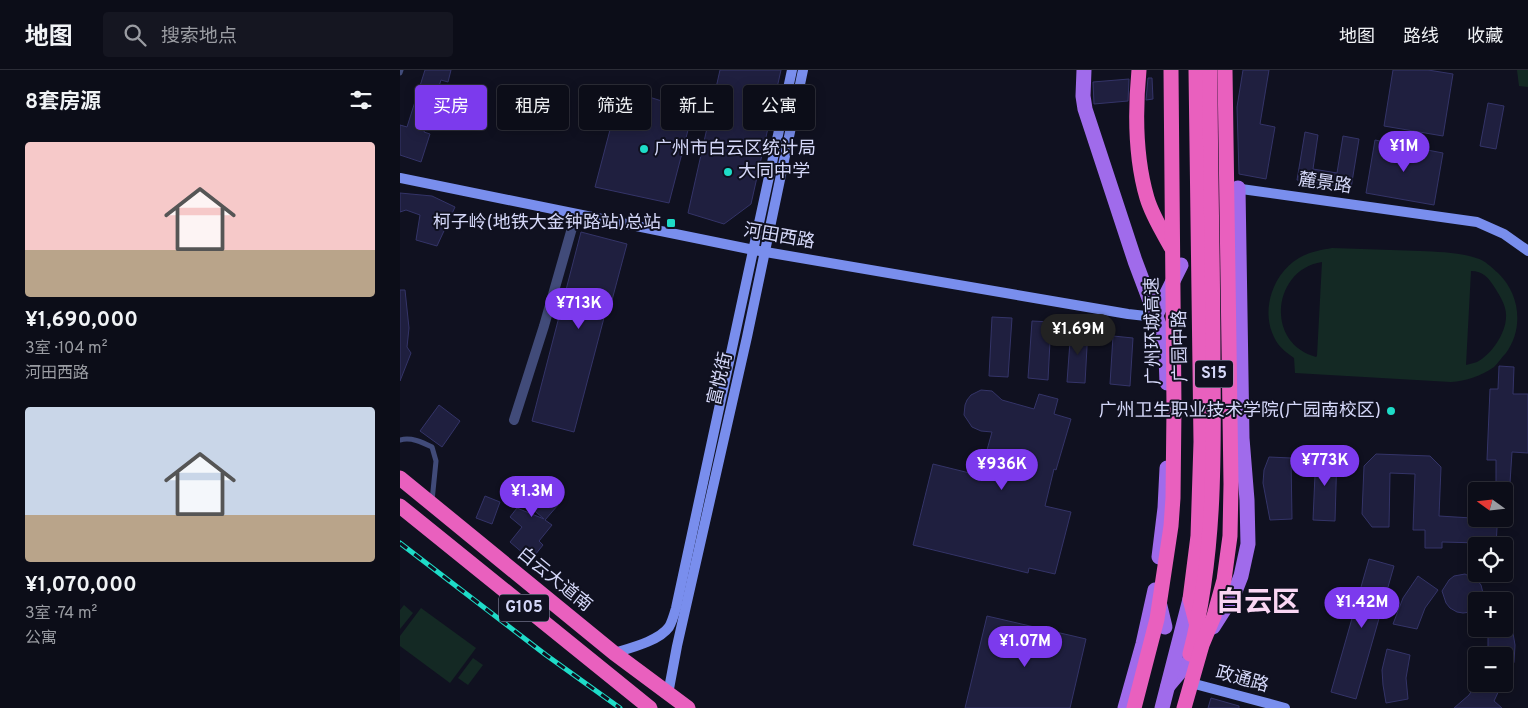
<!DOCTYPE html>
<html lang="zh">
<head>
<meta charset="utf-8">
<style>
  body { margin:0; font-family:Overpass,"Noto Sans SC",sans-serif; background:#151621; color:#f1f3f6; height:100vh; display:flex; flex-direction:column; font-size:19px; white-space:nowrap }
  * { box-sizing:border-box; margin:0 }
  p { font-size:16px; color:#9a9ca2 }
  .icon { flex:none; width:28px; height:28px; fill:none; stroke:currentColor; stroke-width:2; stroke-linecap:round; stroke-linejoin:round }
  .map { position:relative; flex:1; overflow:hidden }
  .drawer { display:flex; flex-direction:column; background:#0c0d18; width:400px }
  .drawer>* { flex:none }
  .top-card { position:absolute; left:15px; top:15px; width:475px; height:45px; display:flex; gap:10px }
  .needle { width:32px; rotate:285deg }
  .buttons { position:absolute; left:1068px; top:412px; display:grid; gap:10px }
  .buttons a { display:grid; place-items:center; width:45px; height:45px; border-radius:5px; background:#0c0d18; box-shadow:0 2px 12px #0003,0 0 0 1px #2c2d37; font-size:25px }
  .price { position:absolute; translate:-50% -42px; padding:0 11px; border-radius:18px; background:#7c3aed; color:#fff; font-size:16px; line-height:32px; filter:drop-shadow(0 1px 2px #0008) }
  .price::after { content:''; position:absolute; left:50%; top:30px; width:15px; height:11px; margin-left:-8px; background:inherit; clip-path:polygon(0 0,100% 0,50% 100%) }
  .price.on { background:#222; color:#fff }
  ul { padding:0; list-style:none }
  li { display:grid; align-content:center; gap:10px; height:265px; padding:0 25px }
  li span { display:grid; place-items:center; height:155px; border-radius:5px; color:#555 }
  li>.icon { margin-inline-start:auto }
  span .icon { width:90px; height:90px; fill:#fffc; stroke-width:1 }
  li b { font-size:21px }
  h2 { display:flex; justify-content:space-between; align-items:center; height:60px; padding:0 25px; font-size:21px }
  .chip { padding:0 18px; border-radius:5px; background:#0c0d18; box-shadow:0 2px 12px #0003,0 0 0 1px #2c2d37; font-size:18px; line-height:45px }
  .chip.on { background:#7c3aed; color:#fff }
  header { display:flex; align-items:center; gap:30px; box-sizing:border-box; height:70px; padding:0 25px; background:#0c0d18; border-bottom:1px solid #2c2d37 }
  header strong { font-size:24px }
  nav { display:flex; gap:28px; margin-inline-start:auto; font-size:18px }
  .search { width:350px; height:45px; background:#151621; display:flex; align-items:center; gap:12px; box-sizing:border-box; padding:0 18px; border-radius:5px; color:#9a9ca2; font-size:19px }
  main { display:flex; flex:1; min-height:0 }
  .map>svg:first-child { display:block }
  .green { fill:#142924; fill-rule:evenodd }
  .building { fill:#1f1f3f; stroke:#343468 }
  .lines { fill:none; stroke-linecap:round; stroke-linejoin:round }
  .lane { stroke:#414b79; stroke-width:5 }
  .street { stroke:#414b79; stroke-width:10 }
  .secondary { stroke:#798eed; stroke-width:10 }
  .primary { stroke:#a06beb; stroke-width:15 }
  .highway { stroke:#e960be; stroke-width:15 }
  .rail-casing { stroke:#1edcc8; stroke-width:5 }
  .rail { stroke:#101120; stroke-width:3; stroke-dasharray:9; stroke-linecap:butt }
  .poi-dot { fill:#1edcc8; stroke:#101120; stroke-width:2 }
  .labels { text-anchor:middle; dominant-baseline:central; stroke-width:4; stroke-linejoin:round; paint-order:stroke }
  .shield { fill:#101120; stroke:#9a9cb8; stroke-width:1 }
  .shield-label { font-size:16px; font-weight:bold; fill:#d5d8f9 }
  .poi-label { font-size:18px; fill:#d5d8f9; stroke:#101120; text-anchor:start }
  .street-label { font-size:18px; fill:#d5d8f9; stroke:#101120 }
  .town-label { font-size:28px; font-weight:bold; fill:#fad7f4; stroke:#101120 }
</style>
</head>
<body>
<header>
<strong>地图</strong>
<div class="search"><svg class="icon" aria-label="search" viewBox="0 0 24 24"><circle cx="10" cy="10" r="6"/><path d="M15 15l6 6"/></svg>搜索地点</div>
<nav><a>地图</a><a>路线</a><a>收藏</a></nav>
</header>
<main>
<section class="drawer">
<h2>8套房源<svg class="icon" aria-label="filters" viewBox="0 0 24 24"><path d="M4 7h16M4 17h16"/><circle cx="9" cy="7" r="2"/><circle cx="15" cy="17" r="2"/></svg></h2>
<ul>
<li><span style="background:linear-gradient(#f6c9c9 70%,#b9a48a 0)"><svg class="icon" aria-label="home" viewBox="0 0 24 24"><path d="M3 11l9-7 9 7M6 9v11h12V9"/></svg></span><div><b>¥1,690,000</b><p>3室 · 104 m²</p><p>河田西路</p></div></li>
<li><span style="background:linear-gradient(#c9d6e8 70%,#b9a48a 0)"><svg class="icon" aria-label="home" viewBox="0 0 24 24"><path d="M3 11l9-7 9 7M6 9v11h12V9"/></svg></span><div><b>¥1,070,000</b><p>3室 · 74 m²</p><p>公寓</p></div></li>
</ul>
</section>
<div class="map">
<svg width="1128" height="638" viewBox="0 0 1128 638">
  <rect width="100%" height="100%" fill="#101120"/>
  <g class="green">
    <path d="M1117,0h11v17l-9,-1z"/>
    <path d="M932,178c30,1 59,2 88,3 18,1 39,1 56,7 9,2 16,10 22,15 22,21 26,55 8,80 -4,4 -8,10 -12,14 -13,9 -28,14 -43,15l-156,-9 -1,-15c-7,-5 -15,-11 -19,-19 -15,-27 -3,-65 24,-81 10,-6 22,-8 33,-10zM922,192l-5,94 -1,1c-52,-14 -43,-88 6,-95zM1071,201c12,0 18,7 24,17 5,8 12,19 11,29 0,16 -15,38 -29,45 -3,1 -7,2 -11,3z"/>
    <path d="M4,535l9,8 -13,16v-19z"/>
    <path d="M21,538l55,40 -26,35 -50,-37v-10z"/>
    <path d="M73,588l10,7 -15,20 -10,-7z"/>
  </g>
  <g class="building">
    <path d="M25,0h26l-3,12 -7,-2 -17,52 6,2 -9,28 -21,-7v-30l7,2z"/>
    <path d="M320,0h61l-30,134 -27,20 -36,-11z"/>
    <path d="M843,0h26l-9,54 15,3 -9,52 -27,-5 -2,-67z"/>
    <path d="M993,0h35l25,4 -10,62 -59,-10z"/>
    <path d="M748,8h4l1,21 -7,1z"/>
    <path d="M729,9l-1,22 -34,3 -1,-22z"/>
    <path d="M221,18l72,23 -24,92 -74,-16z"/>
    <path d="M1088,33l16,3 -8,43 -16,-3z"/>
    <path d="M905,62l13,3 -5,34 24,4 6,-37 16,3 -8,49 -54,-8z"/>
    <path d="M975,70l68,13 -9,52 -68,-12z"/>
    <path d="M0,123l32,3 23,11 -18,39 -21,-6 4,-25 -14,-5 -6,2z"/>
    <path d="M181,162l46,12 -19,71 -3,-1 -31,118 -42,-11z"/>
    <path d="M0,220h5l4,38 -2,19 4,6 -11,28z"/>
    <path d="M592,247l20,1 -4,59 -19,-1z"/>
    <path d="M632,251l19,1 -3,58 -20,-2z"/>
    <path d="M671,258l17,1 -3,54 -18,-1z"/>
    <path d="M713,266l20,2 -3,48 -20,-2z"/>
    <path d="M1099,296l15,1 -1,27h15v59l-16,-1 -2,31 -14,-1v-22h-9l3,-71h8z"/>
    <path d="M581,320l11,1 10,9 32,9 5,-15 19,5 -4,15 17,5 -15,51 -2,-1 -9,37 26,6 -16,62 -26,-6 -1,5 -115,-28 20,-81 65,16 6,-25 -17,-5 5,-18 -11,-1 -9,-4 -8,-12 1,-10 2,-5 4,-5z"/>
    <path d="M39,335l21,16 -18,26 -22,-16z"/>
    <path d="M916,382l21,1 -2,68 -22,-1z"/>
    <path d="M976,384l54,2 11,11 -2,49 49,3 9,9 -1,18h-16v-3l-38,-1v6h-17v-18h-12l2,-56 -25,-1 -1,54h-17l-10,-13 2,-48z"/>
    <path d="M869,387l22,1 1,61 -22,1 -7,-37 1,-13z"/>
    <path d="M124,406l34,29 -13,15 7,5 -13,16 4,4 -12,15 -21,-18 12,-15 -12,-10 7,-9 27,11 -32,-28z"/>
    <path d="M85,426l15,6 -8,22 -16,-6z"/>
    <path d="M969,489l25,7 -38,133 -25,-7z"/>
    <path d="M1065,504l12,6 4,5 2,8 -1,8h-6v7l-5,4 -8,1 -6,-1 -7,-4 -4,-5 -4,-12 7,-11 5,-4z"/>
    <path d="M1018,506l20,14 -13,18 -8,21 -24,-5 10,-26z"/>
    <path d="M1107,528l8,47 -1,17 -9,26h-1v-32h-13l3,-5 -6,-1v-21h16v-30z"/>
    <path d="M587,546l99,23 -16,69h-105z"/>
    <path d="M987,579l23,6 -4,23 2,21 -22,4 -3,-18 -1,-15z"/>
    <path d="M1076,614h26l-8,17 8,7h-48l15,-13z"/>
    <path d="M811,628l28,8v2h-31z"/>
  </g>
  <g class="lines">
    <g class="lane">
      <path d="M0,3l1,-3"/>
      <path d="M0,370c11,-3 22,2 32,7l4,14 -4,40"/>
    </g>
    <path class="street" d="M114,350l30,-94 32,-112"/>
    <g class="secondary">
      <path d="M0,108l354,72 374,64 27,3"/>
      <path d="M834,118l243,34 27,12 24,17"/>
      <path d="M214,583c16,-5 45,-12 55,-26 3,-5 5,-12 7,-19l116,-538"/>
      <path d="M791,613l94,25"/>
      <path d="M268,624l9,-48 70,-309 56,-267"/>
    </g>
    <g class="primary">
      <path d="M684,0l-1,26 2,13 50,152 26,69 5,26 1,27"/>
      <path d="M755,247l26,-52"/>
      <path d="M759,487l6,-49 2,-40"/>
      <path d="M759,532l6,25"/>
      <path d="M813,557l21,-33 7,-18 7,-32 -1,-44 -5,-62 -4,-250"/>
      <path d="M768,616l33,-39"/>
      <path d="M725,638l18,-64 12,-54"/>
      <path d="M762,638l28,-109"/>
    </g>
    <g class="highway">
      <path d="M739,0c-4,42 -4,87 8,128 5,17 15,33 24,49"/>
      <path d="M0,408l214,175 74,55"/>
      <path d="M0,436l250,202"/>
      <path d="M796,552l-6,-23 8,-63 3,-94 -5,-372"/>
      <path d="M790,584c25,-96 24,-194 23,-293 0,-97 -3,-194 -3,-291"/>
      <path d="M734,638l23,-89 14,-93 2,-28 1,-90 -3,-338"/>
      <path d="M784,638l18,-63 12,-29 10,-36 6,-44 1,-52 -6,-414"/>
    </g>
    <defs>
      <path id="rail" d="M0,473l146,112 74,53"/>
    </defs>
    <use href="#rail" class="rail-casing"/>
    <use href="#rail" class="rail"/>
  </g>
  <g class="poi-dot">
    <circle cx="244" cy="79" r="5"/>
    <circle cx="328" cy="102" r="5"/>
    <rect x="266" y="148" width="10" height="10" rx="2.5"/>
    <circle cx="991" cy="341" r="5"/>
  </g>
  <g class="labels">
    <g class="shield">
      <rect x="795" y="290.5" width="38" height="27" rx="4"/>
      <rect x="99" y="524.5" width="50" height="27" rx="4"/>
    </g>
    <g class="shield-label">
      <text x="814" y="304">S15</text>
      <text x="124" y="538">G105</text>
    </g>
    <g class="poi-label">
      <text x="254" y="79">广州市白云区统计局</text>
      <text x="338" y="102">大同中学</text>
      <text x="261" y="153" text-anchor="end">柯子岭(地铁大金钟路站)总站</text>
      <text x="981" y="341" text-anchor="end">广州卫生职业技术学院(广园南校区)</text>
    </g>
    <g class="street-label">
      <text transform="translate(925 114) rotate(8)">麓景路</text>
      <text transform="translate(379 167) rotate(10)">河田西路</text>
      <text transform="translate(754 261) rotate(-91)">广州环城高速</text>
      <text transform="translate(781 276) rotate(-91)">广园中路</text>
      <text transform="translate(321 309) rotate(-77)">富悦街</text>
      <text transform="translate(154 510) rotate(39)">白云大道南</text>
      <text transform="translate(842 610) rotate(15)">政通路</text>
    </g>
    <g class="town-label">
      <text x="858" y="534">白云区</text>
    </g>
  </g>
</svg>
<div class="buttons">
<a><svg class="needle" viewBox="-14 -14 28 28"><path d="M0-13l5 13h-10z" fill="#e53935"/><path d="M0 13l5-13h-10z" fill="#9a9ca2"/></svg></a>
<a><svg class="icon" aria-label="locate" viewBox="0 0 24 24"><circle cx="12" cy="12" r="6"/><path d="M12 2v4M12 18v4M2 12h4M18 12h4"/></svg></a>
<a>+</a>
<a>−</a>
</div>
<b class="price" style="left:1004px;top:103px">¥1M</b>
<b class="price" style="left:179px;top:260px">¥713K</b>
<b class="price on" style="left:678px;top:286px">¥1.69M</b>
<b class="price" style="left:925px;top:417px">¥773K</b>
<b class="price" style="left:602px;top:421px">¥936K</b>
<b class="price" style="left:132px;top:448px">¥1.3M</b>
<b class="price" style="left:962px;top:559px">¥1.42M</b>
<b class="price" style="left:625px;top:598px">¥1.07M</b>
<div class="top-card">
<a class="chip on">买房</a>
<a class="chip">租房</a>
<a class="chip">筛选</a>
<a class="chip">新上</a>
<a class="chip">公寓</a>
</div>
</div>
</main>
</body>
</html>
